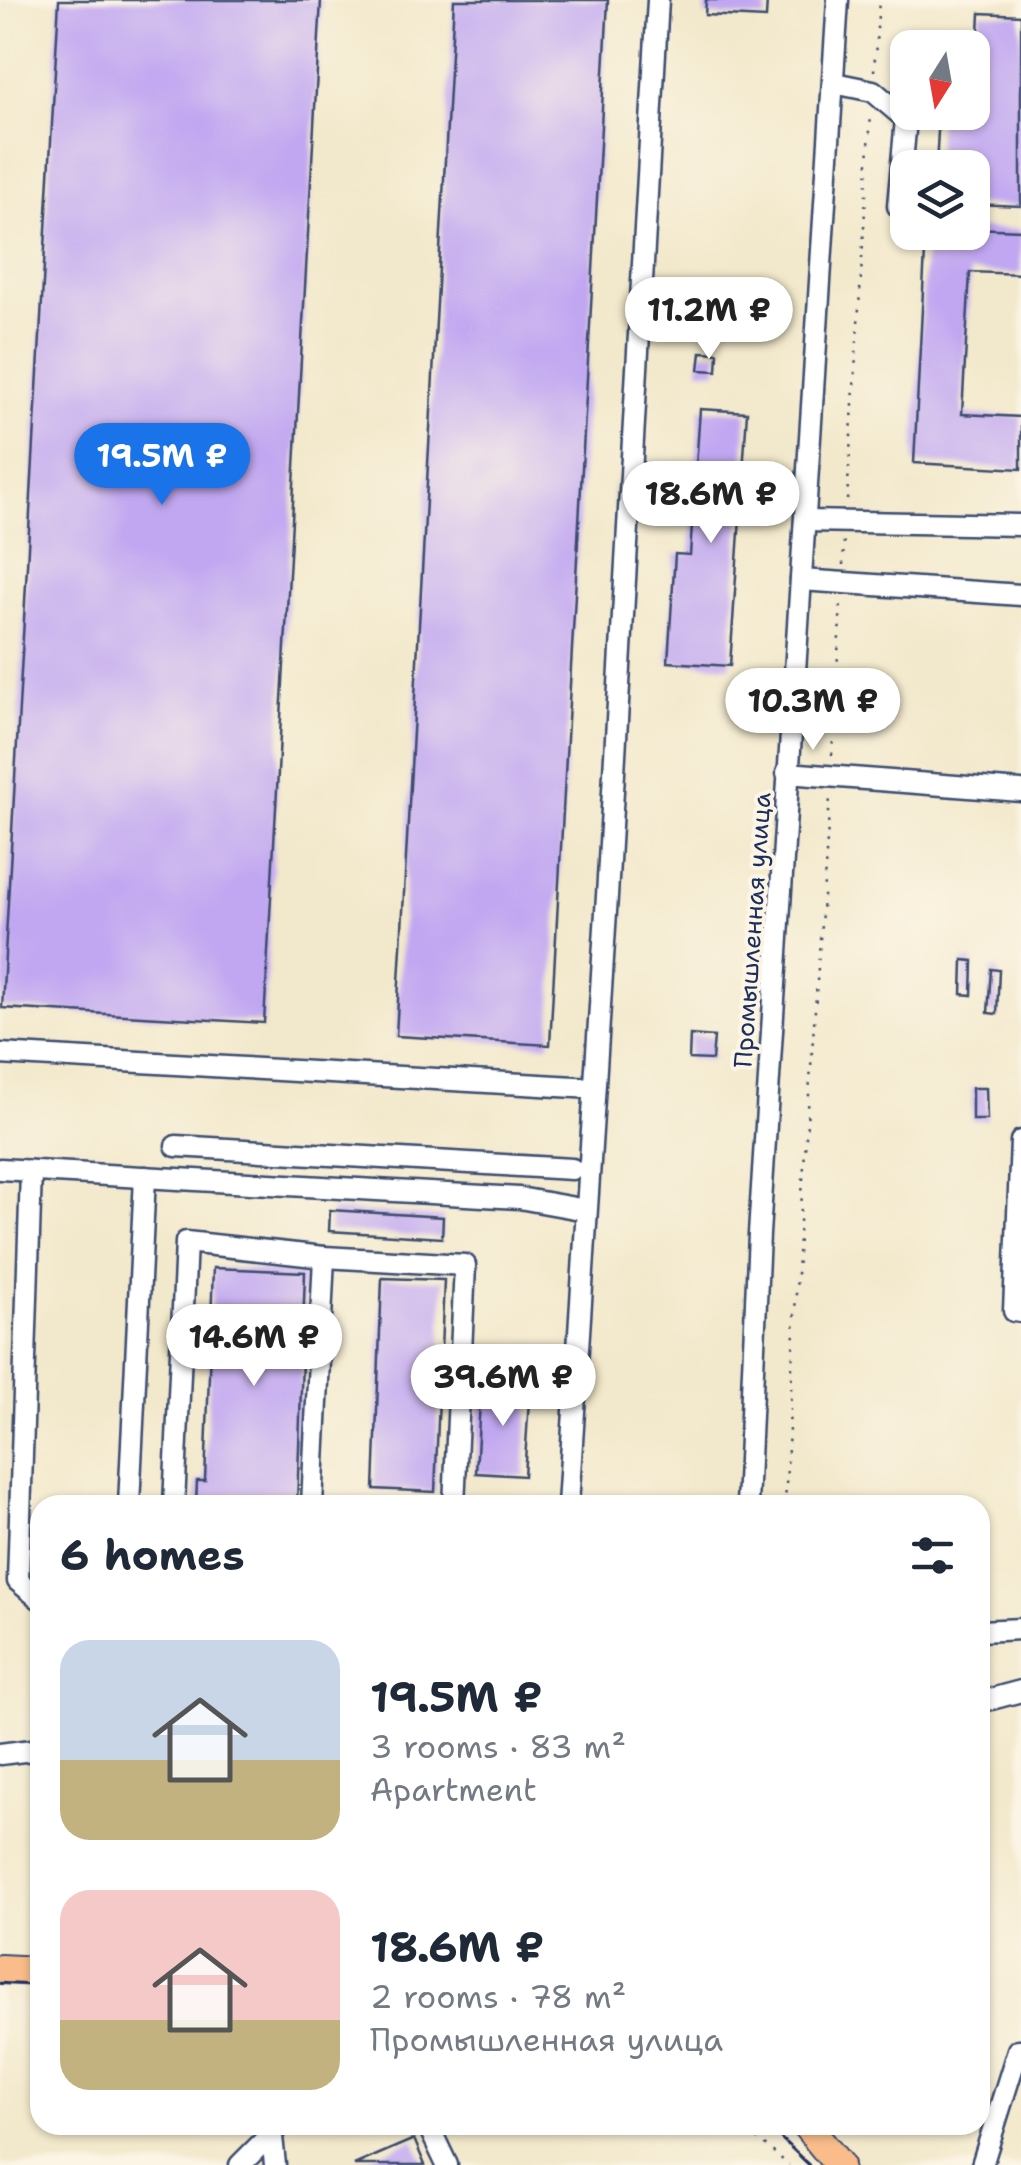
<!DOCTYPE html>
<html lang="en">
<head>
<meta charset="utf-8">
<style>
  body { margin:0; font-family:"Shantell Sans",sans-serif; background:#f2f2f3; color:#1f2937; height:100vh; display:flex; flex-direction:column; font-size:38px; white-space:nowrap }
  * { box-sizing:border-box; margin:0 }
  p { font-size:32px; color:#747a83 }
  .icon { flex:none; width:55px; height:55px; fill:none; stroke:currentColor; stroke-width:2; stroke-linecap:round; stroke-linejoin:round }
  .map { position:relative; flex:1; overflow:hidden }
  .side { position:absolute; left:30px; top:1495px; width:960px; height:640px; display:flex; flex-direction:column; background:#fff; border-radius:30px; box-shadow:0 2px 8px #0004 }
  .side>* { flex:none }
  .needle { width:65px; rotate:191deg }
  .tools { position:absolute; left:890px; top:30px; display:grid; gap:20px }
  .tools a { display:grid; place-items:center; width:100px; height:100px; border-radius:20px; background:#fff; box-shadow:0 2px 8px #0004; font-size:50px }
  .price { position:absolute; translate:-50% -85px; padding:0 22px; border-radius:35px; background:#fff; color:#222; font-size:32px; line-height:65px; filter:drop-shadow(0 2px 5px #0008) }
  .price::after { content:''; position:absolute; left:50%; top:60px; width:30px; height:22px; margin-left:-15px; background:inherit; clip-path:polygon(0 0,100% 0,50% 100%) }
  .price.active { background:#1a73e8; color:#fff }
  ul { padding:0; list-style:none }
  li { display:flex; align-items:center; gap:30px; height:250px; padding:0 30px }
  li span { display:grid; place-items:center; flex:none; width:280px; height:200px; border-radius:30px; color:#555 }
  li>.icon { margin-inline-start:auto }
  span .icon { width:120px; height:120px; fill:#fffc; stroke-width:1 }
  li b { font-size:42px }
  h2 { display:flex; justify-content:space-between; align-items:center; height:120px; padding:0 30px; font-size:42px }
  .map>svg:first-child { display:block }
  .building { fill:#c1a7f1 }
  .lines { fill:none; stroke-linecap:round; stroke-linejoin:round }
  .minor-casing { stroke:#3b4b6e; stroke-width:25 }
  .major-casing { stroke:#3b4b6e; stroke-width:32 }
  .path { stroke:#3b4b6e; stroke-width:2.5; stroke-dasharray:2.5 8; stroke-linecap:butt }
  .minor { stroke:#fff; stroke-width:20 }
  .major { stroke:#f9bc8a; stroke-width:28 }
  .tram { stroke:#1b2f5e; stroke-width:2.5 }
  .labels { text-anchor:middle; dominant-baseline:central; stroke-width:8; stroke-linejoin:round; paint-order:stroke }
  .street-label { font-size:25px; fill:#1b2f5e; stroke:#fcf5e5 }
</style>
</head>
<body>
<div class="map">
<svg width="1021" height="2165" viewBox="0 0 1021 2165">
  <rect width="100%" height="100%" fill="#fcf5e5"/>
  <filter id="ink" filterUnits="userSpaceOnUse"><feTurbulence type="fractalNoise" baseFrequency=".01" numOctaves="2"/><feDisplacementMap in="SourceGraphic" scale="20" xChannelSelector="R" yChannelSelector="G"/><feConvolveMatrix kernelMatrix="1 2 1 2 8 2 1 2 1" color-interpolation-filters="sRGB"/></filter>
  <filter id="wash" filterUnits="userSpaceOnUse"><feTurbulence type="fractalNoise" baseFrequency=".0048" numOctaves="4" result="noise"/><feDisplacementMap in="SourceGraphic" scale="40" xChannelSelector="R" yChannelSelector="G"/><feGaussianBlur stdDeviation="2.25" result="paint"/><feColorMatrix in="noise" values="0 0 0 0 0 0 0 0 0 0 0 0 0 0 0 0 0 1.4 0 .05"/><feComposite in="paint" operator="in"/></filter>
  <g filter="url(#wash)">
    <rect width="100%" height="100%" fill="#f2e8cb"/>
    <g id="blocks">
      <g class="building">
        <path d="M59,0h262l-57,1023 -262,-15z"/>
        <path d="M454,0h154l-58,1045 -154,-9z"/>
        <path d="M706,0h61l-1,18 -61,-3z"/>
        <path d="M980,13l41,2v191l-49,-2v-36h-36l3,-56 36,-2z"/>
        <path d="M972,228l49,2v44l-51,-2 -8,142 59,3v52l-107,-6 12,-231h46z"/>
        <path d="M701,352l17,1 -1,18 -18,-1z"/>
        <path d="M700,409l47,3 -17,254 -62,-4 7,-108 15,1z"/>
        <path d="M963,960l10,1 -1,34 -10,-1z"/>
        <path d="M991,969l8,1 -2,44 -9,-1z"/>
        <path d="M690,1035l24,2 -2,23 -23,-1z"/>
        <path d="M972,1088h14l1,32h-15z"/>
        <path d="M330,1210l113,7 -1,21 -113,-7z"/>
        <path d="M213,1268l92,4 -8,233h-101l1,-24h8z"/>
        <path d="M382,1278l62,2 -9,212 -61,-3z"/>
        <path d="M481,1382l49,3 -6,91 -48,-3z"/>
        <path d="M414,2139l11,26h-71z"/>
      </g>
    </g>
  </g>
  <g filter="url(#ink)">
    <use href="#blocks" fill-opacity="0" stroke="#3b4b6e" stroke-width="2.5"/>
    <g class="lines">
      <defs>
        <g id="minor">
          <path d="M834,83l39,8 33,28 -8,87"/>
          <path d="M806,521l215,4"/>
          <path d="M801,580l220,15"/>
          <path d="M787,773l234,18"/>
          <path d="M0,1054l593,34"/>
          <path d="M1021,1141l-7,170 7,1"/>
          <path d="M176,1146l396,23"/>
          <path d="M0,1169l519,29 67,12"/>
          <path d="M31,1171l-13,410 22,18"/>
          <path d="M129,1505l16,-328"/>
          <path d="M174,1505l12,-263 138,15 141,8 -11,240"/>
          <path d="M312,1505l12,-248"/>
          <path d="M568,1505l39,-609 51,-896"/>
          <path d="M747,1505l12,-271 79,-1234"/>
          <path d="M980,1631l41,-2"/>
          <path d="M980,1702l41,-11"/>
          <path d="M0,1754l40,-5"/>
          <path d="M428,2125l19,40"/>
          <path d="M271,2127l4,38"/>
          <path d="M240,2165l40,-40"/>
          <path d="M982,2165l36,-115h3"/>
        </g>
        <g id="major">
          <path d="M0,1969l40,2"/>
          <path d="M806,2125l33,40"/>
        </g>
      </defs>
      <use href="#minor" class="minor-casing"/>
      <use href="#major" class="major-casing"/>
      <g class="path">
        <path d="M874,71l5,-71"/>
        <path d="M847,500l24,-386"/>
        <path d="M843,565l1,-27"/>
        <path d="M832,755l9,-152"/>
        <path d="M785,1505l14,-269 31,-438"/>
        <path d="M740,2125l49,40"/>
      </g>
      <use href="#minor" class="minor"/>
      <use href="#major" class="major"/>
      <g class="tram">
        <path d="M0,1983l40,2"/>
        <path d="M767,2125l42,40"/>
      </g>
    </g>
  </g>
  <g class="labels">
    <g class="street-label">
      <text transform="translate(752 930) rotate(-86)">Промышленная улица</text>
    </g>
  </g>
</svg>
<div class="tools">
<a><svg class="needle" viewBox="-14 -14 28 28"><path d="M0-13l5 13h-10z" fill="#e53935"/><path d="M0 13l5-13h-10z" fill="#747a83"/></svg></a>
<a><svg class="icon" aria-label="layers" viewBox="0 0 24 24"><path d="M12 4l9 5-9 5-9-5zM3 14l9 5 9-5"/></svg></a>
</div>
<b class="price" style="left:709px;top:362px">11.2M ₽</b>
<b class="price active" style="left:162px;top:508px">19.5M ₽</b>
<b class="price" style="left:711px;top:546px">18.6M ₽</b>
<b class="price" style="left:813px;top:753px">10.3M ₽</b>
<b class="price" style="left:254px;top:1389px">14.6M ₽</b>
<b class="price" style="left:503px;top:1429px">39.6M ₽</b>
<section class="side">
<h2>6 homes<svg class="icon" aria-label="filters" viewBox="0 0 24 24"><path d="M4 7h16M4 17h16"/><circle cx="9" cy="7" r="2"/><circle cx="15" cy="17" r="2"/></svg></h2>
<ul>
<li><span style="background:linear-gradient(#c9d6e8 60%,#c2b280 0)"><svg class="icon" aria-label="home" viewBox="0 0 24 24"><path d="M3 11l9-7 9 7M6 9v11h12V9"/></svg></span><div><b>19.5M ₽</b><p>3 rooms · 83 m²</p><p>Apartment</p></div></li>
<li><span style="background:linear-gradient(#f6c9c9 65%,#c2b280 0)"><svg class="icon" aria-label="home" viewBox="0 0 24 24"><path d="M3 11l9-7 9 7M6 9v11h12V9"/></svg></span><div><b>18.6M ₽</b><p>2 rooms · 78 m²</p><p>Промышленная улица</p></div></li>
</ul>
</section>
</div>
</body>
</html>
